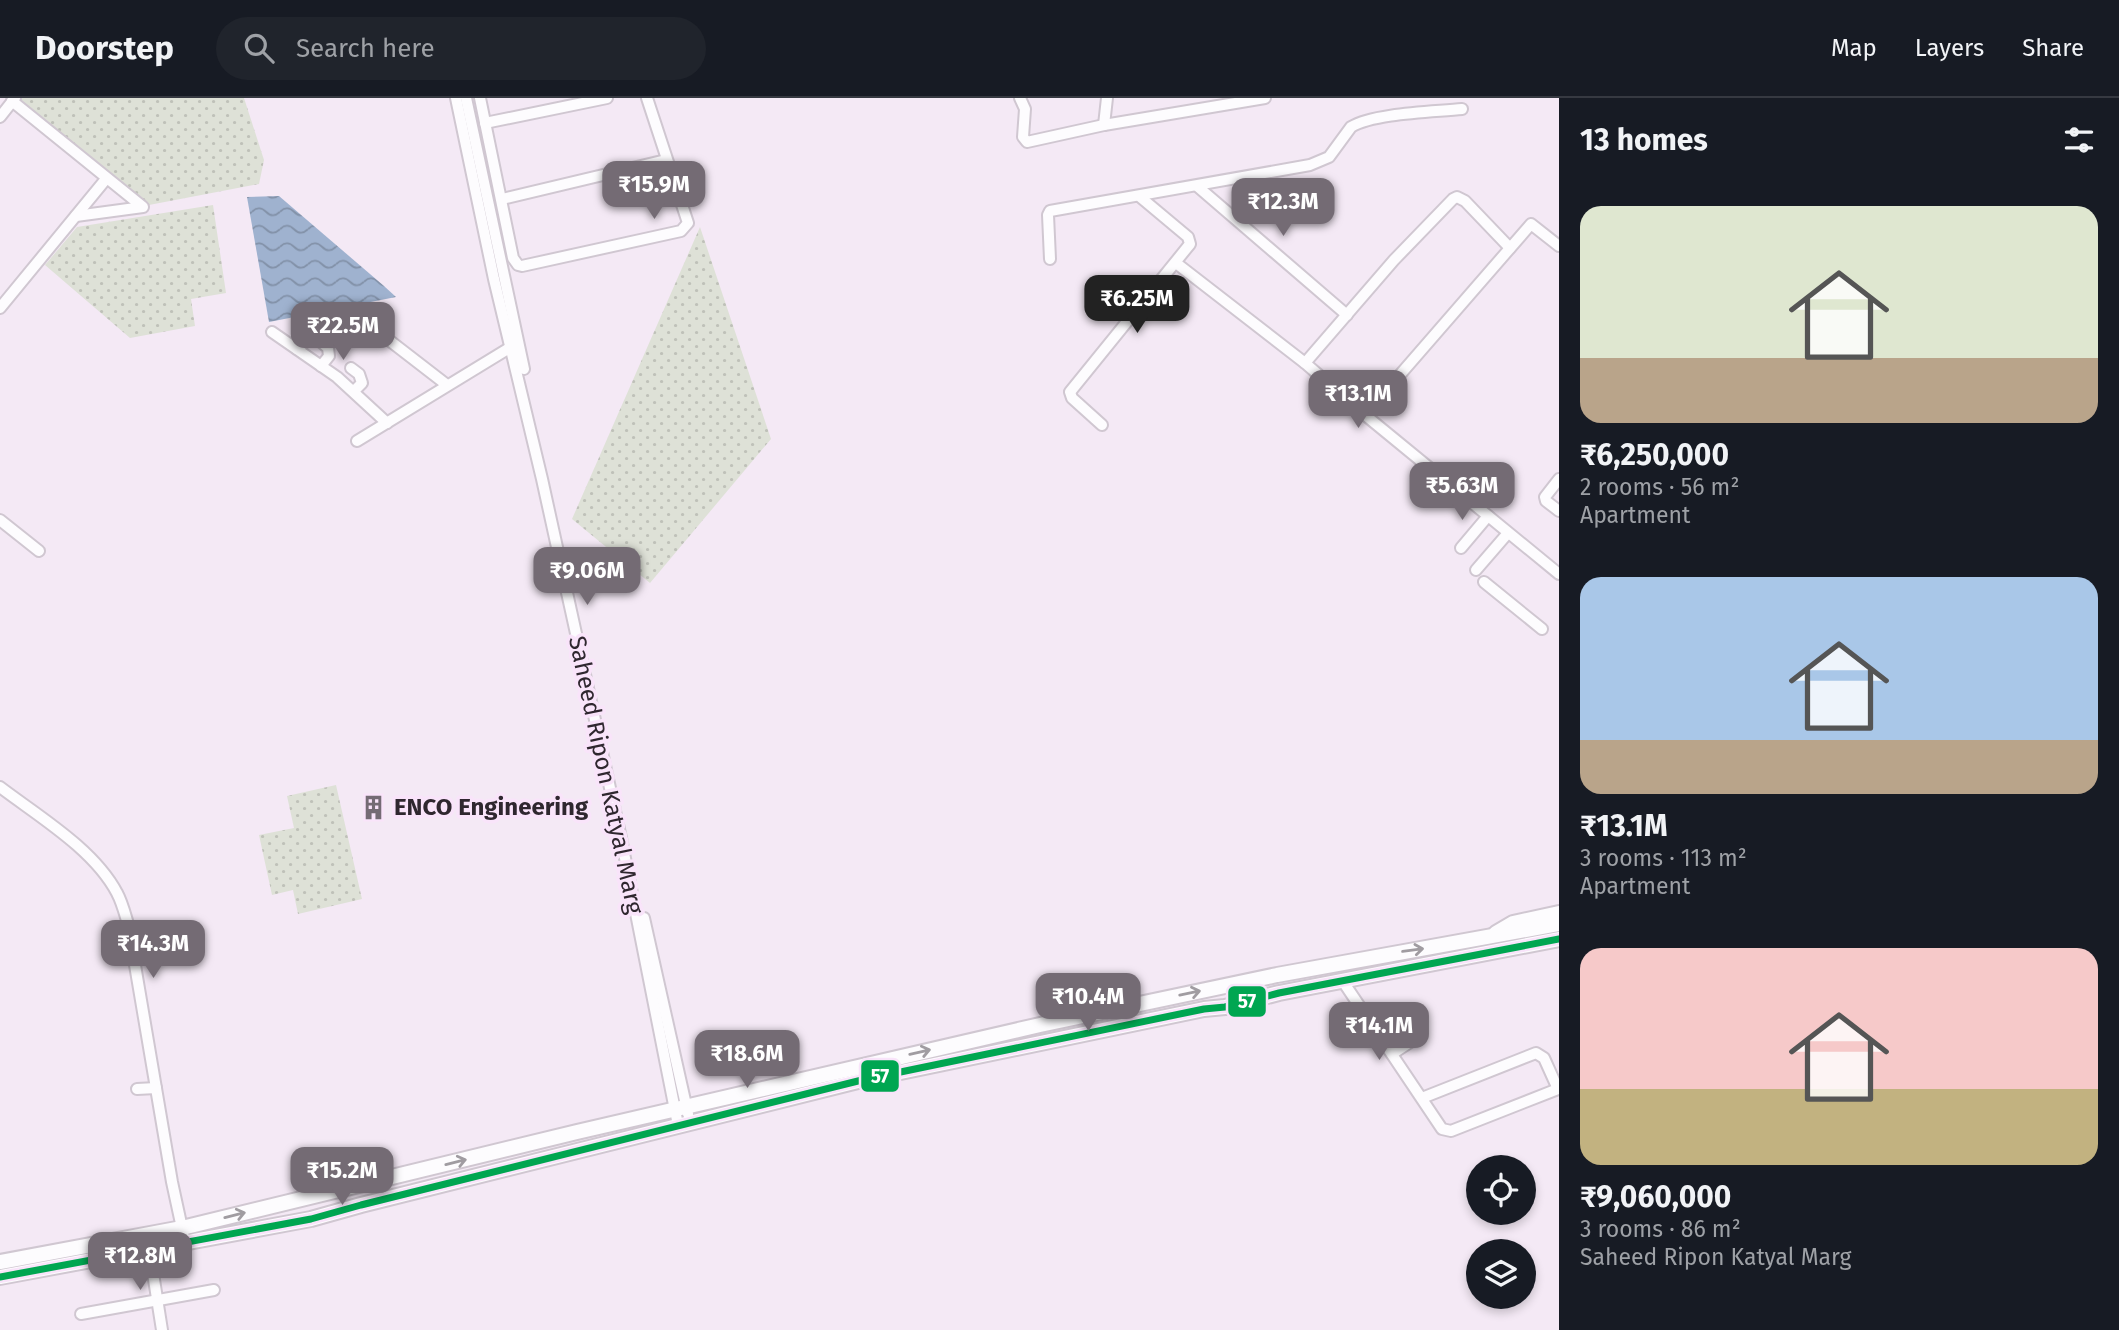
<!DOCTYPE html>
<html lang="en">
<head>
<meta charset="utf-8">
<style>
  body { margin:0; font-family:"Fira Sans",sans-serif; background:#20242c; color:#f1f3f6; height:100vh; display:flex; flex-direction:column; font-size:26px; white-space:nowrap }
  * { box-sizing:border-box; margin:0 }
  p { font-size:23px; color:#9ea1a6 }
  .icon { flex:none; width:38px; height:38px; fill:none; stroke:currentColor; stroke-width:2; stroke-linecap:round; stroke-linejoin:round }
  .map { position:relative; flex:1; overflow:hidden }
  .panel { display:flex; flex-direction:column; background:#171b24; width:560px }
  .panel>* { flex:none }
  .tools { position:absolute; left:1466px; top:1057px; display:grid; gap:14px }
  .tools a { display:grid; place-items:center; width:70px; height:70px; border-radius:50%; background:#171b24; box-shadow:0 4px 10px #0003; font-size:35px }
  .price { position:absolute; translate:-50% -60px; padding:0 16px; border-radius:14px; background:#746b74; color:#fff; font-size:23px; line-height:46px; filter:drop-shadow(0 2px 4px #0008) }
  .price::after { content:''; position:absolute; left:50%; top:42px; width:21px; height:16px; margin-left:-10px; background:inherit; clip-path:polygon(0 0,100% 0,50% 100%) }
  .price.selected { background:#222; color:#fff }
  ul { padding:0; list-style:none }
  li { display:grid; align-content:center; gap:14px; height:371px; padding:0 21px }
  li span { display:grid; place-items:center; height:217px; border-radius:21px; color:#555 }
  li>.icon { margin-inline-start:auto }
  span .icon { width:126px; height:126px; fill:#fffc; stroke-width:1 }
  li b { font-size:30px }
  h2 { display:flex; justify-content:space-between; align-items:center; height:84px; padding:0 21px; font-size:30px }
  header { display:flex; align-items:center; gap:42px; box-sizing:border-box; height:98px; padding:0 35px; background:#171b24; border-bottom:2px solid #363941 }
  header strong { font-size:33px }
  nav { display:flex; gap:38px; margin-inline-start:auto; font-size:24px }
  .search { width:490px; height:63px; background:#20242c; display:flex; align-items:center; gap:18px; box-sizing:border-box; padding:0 24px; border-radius:38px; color:#9ea1a6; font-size:26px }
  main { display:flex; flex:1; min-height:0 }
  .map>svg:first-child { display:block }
  .grass { fill:url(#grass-dots) }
  .water { fill:url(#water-waves) }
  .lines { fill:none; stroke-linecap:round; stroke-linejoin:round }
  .minor-casing { stroke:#d0c7d1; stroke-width:14 }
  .major-casing { stroke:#d0c7d1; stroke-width:18 }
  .minor { stroke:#fdfcfe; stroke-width:10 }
  .major { stroke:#fdfcfe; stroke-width:14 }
  .bus-1-casing { stroke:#f9e4fa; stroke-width:12 }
  .bus-1 { stroke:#00a651; stroke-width:7 }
  .oneway { stroke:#a09ca1 }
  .labels { text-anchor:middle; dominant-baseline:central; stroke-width:7; stroke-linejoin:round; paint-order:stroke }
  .street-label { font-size:24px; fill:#2f272f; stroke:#f9e4fa }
  .poi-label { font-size:24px; font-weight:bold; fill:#2f272f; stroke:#f9e4fa; text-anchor:start }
  .line-badge { stroke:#f9e4fa; stroke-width:2.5 }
  .badge-label { font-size:19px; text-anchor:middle; font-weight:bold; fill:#fff }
</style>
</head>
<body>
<header>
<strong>Doorstep</strong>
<div class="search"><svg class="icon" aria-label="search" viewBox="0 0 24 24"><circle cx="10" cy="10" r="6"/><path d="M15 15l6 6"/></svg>Search here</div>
<nav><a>Map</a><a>Layers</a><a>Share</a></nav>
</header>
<main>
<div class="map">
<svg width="1559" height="1232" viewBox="0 0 1559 1232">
  <defs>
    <pattern id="grass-dots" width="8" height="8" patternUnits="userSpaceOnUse" patternTransform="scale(1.75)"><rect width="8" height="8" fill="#dee1d7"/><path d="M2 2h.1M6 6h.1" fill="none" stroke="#bfc1b9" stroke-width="1.8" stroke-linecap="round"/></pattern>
    <pattern id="water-waves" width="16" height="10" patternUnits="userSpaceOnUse" patternTransform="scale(1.75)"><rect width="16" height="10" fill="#9fb2cf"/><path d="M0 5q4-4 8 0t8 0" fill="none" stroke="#8291a8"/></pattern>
  </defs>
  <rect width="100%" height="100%" fill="#f4e9f5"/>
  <g class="grass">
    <path d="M16,0h228l20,62 -5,24 -110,21z"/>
    <path d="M213,107l13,88 -35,6 4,27 -65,12 -85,-73 32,-38z"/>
    <path d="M700,129l71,212 -121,144 -78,-64z"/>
    <path d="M336,687l26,114 -64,15 -5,-24 -21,5 -13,-60 35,-7 -7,-32z"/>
  </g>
  <path class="water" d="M279,98l105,90 12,11 -127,25 -22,-125z"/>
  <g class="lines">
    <defs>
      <g id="minor">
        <path d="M456,0l38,181 48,200 79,359 57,287"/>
        <path d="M466,0l58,271"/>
        <path d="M480,0l33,160 5,7 4,1 159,-35 7,-8 -41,-125"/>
        <path d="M1020,0l5,11 -2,28 4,5 77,-17 161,-27"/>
        <path d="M12,3l131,106 -67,9"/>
        <path d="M0,19l15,-19"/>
        <path d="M485,25l122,-25"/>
        <path d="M1104,27l3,-27"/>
        <path d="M1197,88l150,129"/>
        <path d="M502,101l164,-39"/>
        <path d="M1050,161l-2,-44 2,-4 260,-46 19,-8 22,-30c23,-14 83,-15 111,-18"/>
        <path d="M1176,165l129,100 60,52 194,159"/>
        <path d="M0,210l106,-129"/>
        <path d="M272,234l65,45 50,46"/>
        <path d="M381,236l66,51"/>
        <path d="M313,237l15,13 1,8 -8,10"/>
        <path d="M297,251l16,-14 22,-10"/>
        <path d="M1305,265l89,-103 59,-61 4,-2 8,4 45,47"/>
        <path d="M351,270l8,6 3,9 -8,8"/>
        <path d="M1365,317l166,-191 28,22"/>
        <path d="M1102,327l-30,-27 -2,-6 120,-148 -2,-7 -49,-41"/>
        <path d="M357,343l154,-94"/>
        <path d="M1559,381l-14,18 1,4 13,10"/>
        <path d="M0,422l39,31"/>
        <path d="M1461,450l27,-32"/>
        <path d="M1476,472l32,-37"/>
        <path d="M1484,484l58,47"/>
        <path d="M0,689c38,29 94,62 117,106 5,9 8,21 11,31l44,258 13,60"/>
        <path d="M644,820l44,196"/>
        <path d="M1342,882l100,149 9,2 107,-42 -14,-31 -8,-5 -114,45"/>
        <path d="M1392,956l26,-17"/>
        <path d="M137,991l19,-1"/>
        <path d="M149,1150l13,82"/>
        <path d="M81,1216l133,-24"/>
      </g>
      <g id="major">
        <path d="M1496,835l17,-10 46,-10"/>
        <path d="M0,1164l182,-34 395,-96 463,-107 237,-50 282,-51"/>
        <path d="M0,1179l311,-58 50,-14 501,-125 342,-71 21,-2 54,-14 280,-54"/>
      </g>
    </defs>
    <use href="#minor" class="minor-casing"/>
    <use href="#major" class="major-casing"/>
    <use href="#minor" class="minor"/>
    <use href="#major" class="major"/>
    <defs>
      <path id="bus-1" d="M0,1179l311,-58 50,-14 501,-125 342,-71 21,-2 54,-14 280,-54"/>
    </defs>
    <use href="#bus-1" class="bus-1-casing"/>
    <use href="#bus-1" class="bus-1"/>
  </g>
  <defs><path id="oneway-shaft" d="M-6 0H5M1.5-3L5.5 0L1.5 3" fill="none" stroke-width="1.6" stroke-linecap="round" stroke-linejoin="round" transform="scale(1.75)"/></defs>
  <g class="oneway">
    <use href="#oneway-shaft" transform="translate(1413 852) rotate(-8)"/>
    <use href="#oneway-shaft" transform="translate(1190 895) rotate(-12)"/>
    <use href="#oneway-shaft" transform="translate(920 954) rotate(-13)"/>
    <use href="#oneway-shaft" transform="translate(456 1064) rotate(-14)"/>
    <use href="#oneway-shaft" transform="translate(235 1117) rotate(-14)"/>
  </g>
  <defs>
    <symbol id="building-bare" viewBox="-9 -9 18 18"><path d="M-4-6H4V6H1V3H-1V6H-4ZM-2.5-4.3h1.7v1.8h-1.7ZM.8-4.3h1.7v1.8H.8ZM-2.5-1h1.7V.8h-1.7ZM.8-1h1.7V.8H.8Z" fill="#746b74" stroke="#f9e4fa" stroke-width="2.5" paint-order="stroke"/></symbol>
  </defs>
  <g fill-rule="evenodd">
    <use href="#building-bare" x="356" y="692" width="35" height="35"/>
  </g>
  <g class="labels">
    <g class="street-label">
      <text transform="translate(606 677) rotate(78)">Saheed Ripon Katyal Marg</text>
    </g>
    <g class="poi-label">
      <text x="394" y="709">ENCO Engineering</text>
    </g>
  </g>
  <g class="line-badge">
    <rect x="1227" y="887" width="40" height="33" rx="7" fill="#00a651"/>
    <rect x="860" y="961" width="40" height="34" rx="7" fill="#00a651"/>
  </g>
  <g class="badge-label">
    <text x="1247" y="910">57</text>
    <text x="880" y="985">57</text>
  </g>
</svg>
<div class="tools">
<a><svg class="icon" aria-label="locate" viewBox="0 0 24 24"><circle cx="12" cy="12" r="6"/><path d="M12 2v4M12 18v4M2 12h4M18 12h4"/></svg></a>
<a><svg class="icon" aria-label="layers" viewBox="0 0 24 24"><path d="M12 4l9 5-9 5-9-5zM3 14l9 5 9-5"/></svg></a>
</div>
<b class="price" style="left:654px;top:123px">₹15.9M</b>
<b class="price" style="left:1283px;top:140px">₹12.3M</b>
<b class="price selected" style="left:1137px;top:237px">₹6.25M</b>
<b class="price" style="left:343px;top:264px">₹22.5M</b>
<b class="price" style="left:1358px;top:332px">₹13.1M</b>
<b class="price" style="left:1462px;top:424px">₹5.63M</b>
<b class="price" style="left:587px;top:509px">₹9.06M</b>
<b class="price" style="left:153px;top:882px">₹14.3M</b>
<b class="price" style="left:1088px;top:935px">₹10.4M</b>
<b class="price" style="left:1379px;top:964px">₹14.1M</b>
<b class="price" style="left:747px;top:992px">₹18.6M</b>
<b class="price" style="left:342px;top:1109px">₹15.2M</b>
<b class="price" style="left:140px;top:1194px">₹12.8M</b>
</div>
<section class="panel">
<h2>13 homes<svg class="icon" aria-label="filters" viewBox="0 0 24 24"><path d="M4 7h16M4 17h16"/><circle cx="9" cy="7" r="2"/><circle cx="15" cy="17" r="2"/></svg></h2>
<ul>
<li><span style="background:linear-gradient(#dfe7d0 70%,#b9a48a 0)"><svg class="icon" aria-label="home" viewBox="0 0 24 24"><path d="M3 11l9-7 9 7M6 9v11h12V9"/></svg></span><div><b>₹6,250,000</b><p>2 rooms · 56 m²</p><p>Apartment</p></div></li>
<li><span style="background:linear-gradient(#a9c7e8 75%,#b9a48a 0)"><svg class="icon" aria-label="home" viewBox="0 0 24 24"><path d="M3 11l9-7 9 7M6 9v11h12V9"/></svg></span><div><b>₹13.1M</b><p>3 rooms · 113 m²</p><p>Apartment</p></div></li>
<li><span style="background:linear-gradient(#f6c9c9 65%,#c2b280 0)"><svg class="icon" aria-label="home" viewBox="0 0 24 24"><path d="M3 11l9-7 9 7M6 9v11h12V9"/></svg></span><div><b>₹9,060,000</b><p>3 rooms · 86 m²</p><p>Saheed Ripon Katyal Marg</p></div></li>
</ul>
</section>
</main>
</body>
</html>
